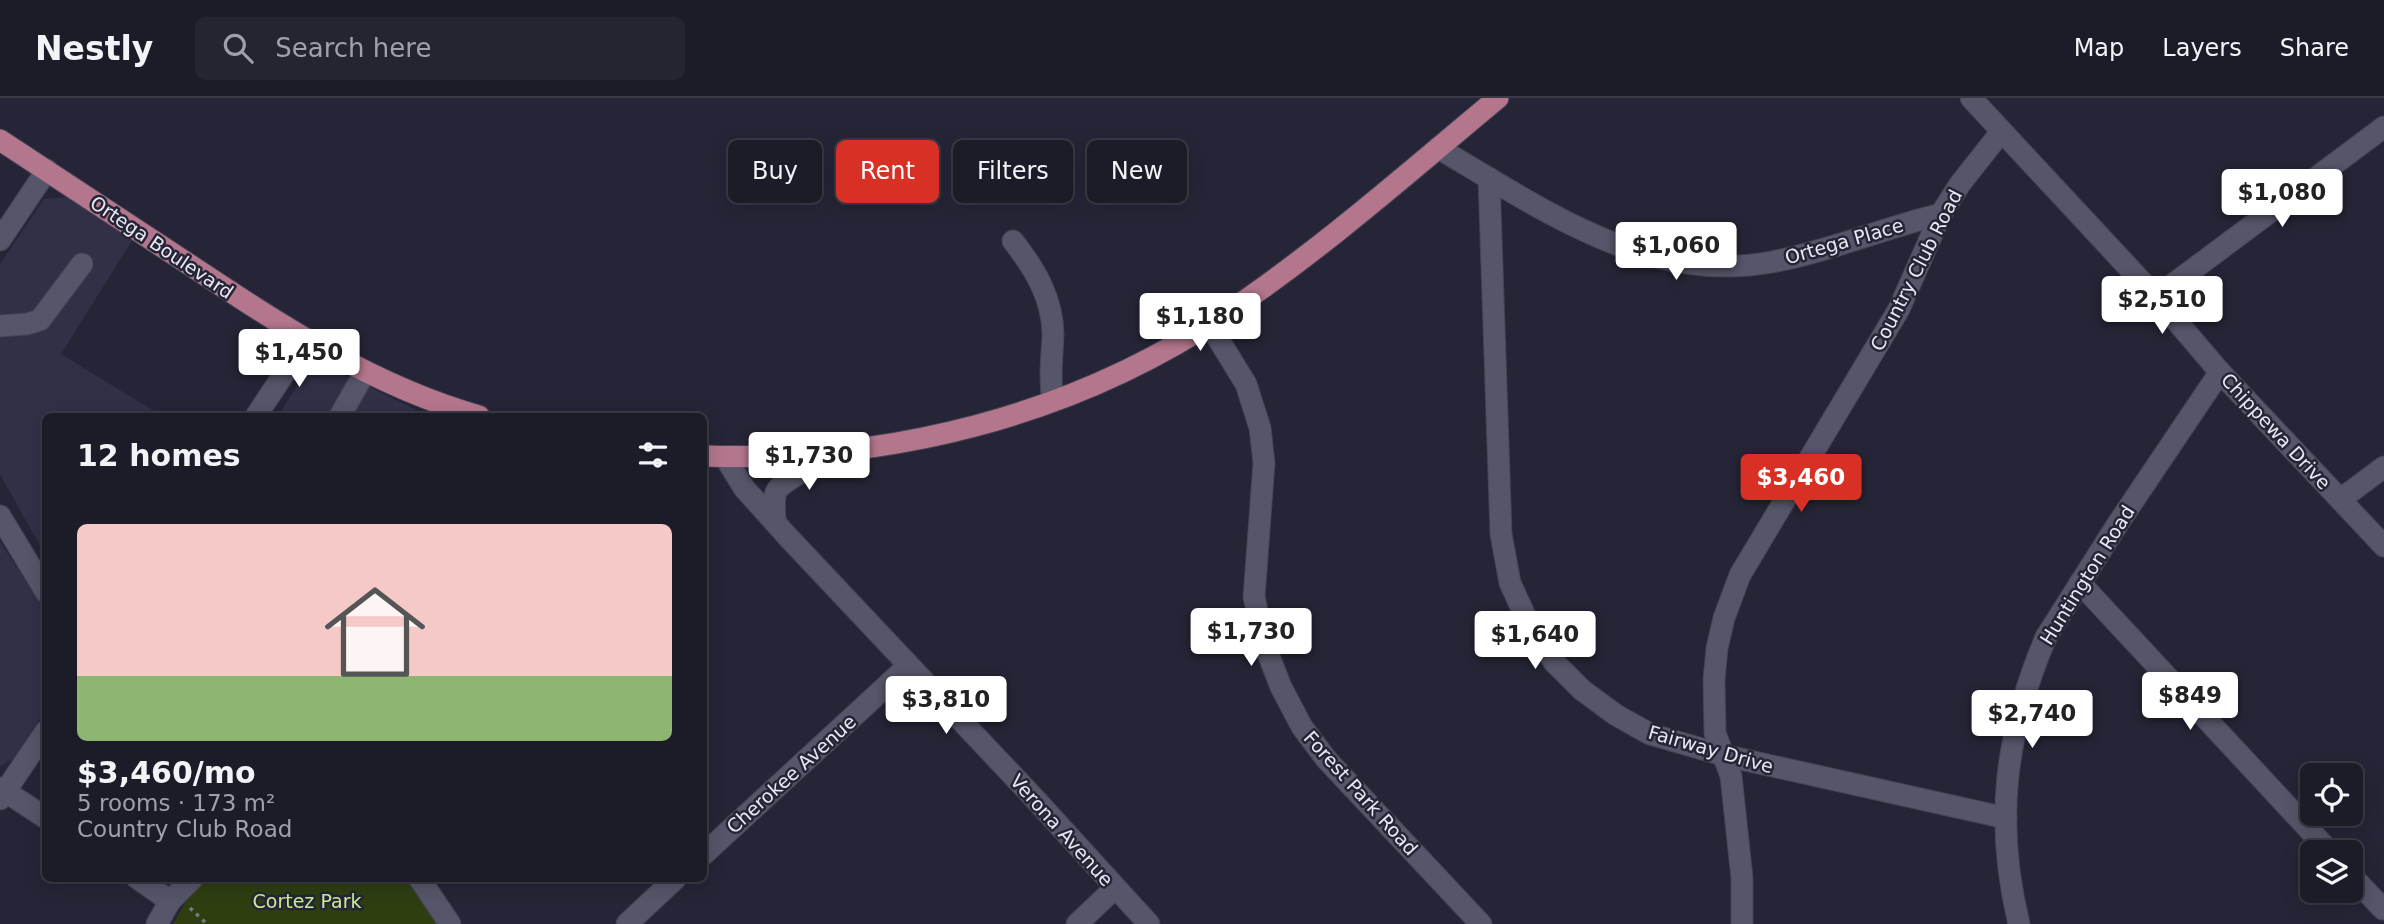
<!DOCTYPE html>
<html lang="en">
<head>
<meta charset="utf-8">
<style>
  body { margin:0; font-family:"DejaVu Sans",sans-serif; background:#252531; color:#f1f3f6; height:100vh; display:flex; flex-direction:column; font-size:26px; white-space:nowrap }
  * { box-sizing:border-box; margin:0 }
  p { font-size:23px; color:#a0a1a8 }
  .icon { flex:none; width:38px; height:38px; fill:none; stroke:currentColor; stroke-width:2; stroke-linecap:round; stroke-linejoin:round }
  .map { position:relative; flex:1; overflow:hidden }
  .details { position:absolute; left:42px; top:315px; width:665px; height:469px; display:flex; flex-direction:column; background:#1c1c29; border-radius:10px; box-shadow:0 4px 18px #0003,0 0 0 2px #3a3a46 }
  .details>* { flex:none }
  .guide { position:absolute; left:728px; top:42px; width:665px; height:63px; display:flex; gap:14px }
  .controls { position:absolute; left:2300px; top:665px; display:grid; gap:14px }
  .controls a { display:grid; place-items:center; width:63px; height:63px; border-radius:10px; background:#1c1c29; box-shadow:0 4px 18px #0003,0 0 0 2px #3a3a46; font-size:35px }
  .price { position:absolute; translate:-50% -60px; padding:0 16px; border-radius:7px; background:#fff; color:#222; font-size:23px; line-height:46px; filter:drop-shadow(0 2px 4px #0008) }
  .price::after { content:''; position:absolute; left:50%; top:42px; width:21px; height:16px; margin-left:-10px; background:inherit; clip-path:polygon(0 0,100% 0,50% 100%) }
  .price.current { background:#d93025; color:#fff }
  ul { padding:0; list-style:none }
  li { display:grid; align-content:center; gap:14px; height:371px; padding:0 35px }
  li+li { border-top:2px solid #3a3a46 }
  li span { display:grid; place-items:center; height:217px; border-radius:10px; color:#555 }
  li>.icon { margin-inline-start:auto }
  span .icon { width:126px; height:126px; fill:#fffc; stroke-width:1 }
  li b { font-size:30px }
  h2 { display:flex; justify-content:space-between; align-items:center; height:84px; padding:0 35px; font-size:30px }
  .chip { padding:0 24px; border-radius:10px; background:#1c1c29; box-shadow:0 4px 18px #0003,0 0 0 2px #3a3a46; font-size:24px; line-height:63px }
  .chip.current { background:#d93025; color:#fff }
  header { display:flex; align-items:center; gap:42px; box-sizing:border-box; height:98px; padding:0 35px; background:#1c1c29; border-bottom:2px solid #3a3a46 }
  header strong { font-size:33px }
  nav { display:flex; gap:38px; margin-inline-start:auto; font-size:24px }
  .search { width:490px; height:63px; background:#252531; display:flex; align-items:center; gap:18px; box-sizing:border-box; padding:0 24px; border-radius:10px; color:#a0a1a8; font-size:26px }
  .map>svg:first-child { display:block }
  .built { fill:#313047 }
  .green { fill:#2e3e11 }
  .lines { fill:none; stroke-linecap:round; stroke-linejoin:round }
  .minor-casing { stroke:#434352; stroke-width:23 }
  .major-casing { stroke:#434352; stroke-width:23 }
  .path { stroke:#7a7989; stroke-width:3.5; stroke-dasharray:3.5 5; stroke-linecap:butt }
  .minor { stroke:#56566a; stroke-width:21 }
  .major { stroke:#b4768d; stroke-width:21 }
  .labels { text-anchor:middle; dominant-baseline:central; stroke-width:5; stroke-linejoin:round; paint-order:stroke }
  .street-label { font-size:19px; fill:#e9e9f5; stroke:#262537 }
  .park-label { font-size:19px; fill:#c9ed94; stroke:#262537 }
</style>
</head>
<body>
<header>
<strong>Nestly</strong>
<div class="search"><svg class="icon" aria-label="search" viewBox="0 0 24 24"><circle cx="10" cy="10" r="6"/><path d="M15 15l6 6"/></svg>Search here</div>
<nav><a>Map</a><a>Layers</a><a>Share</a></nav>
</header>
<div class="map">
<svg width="2384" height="826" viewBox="0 0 2384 826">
  <rect width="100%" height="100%" fill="#262537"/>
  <g class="built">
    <path d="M66,99l67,42 -72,115 101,62h-116l-1,139 -45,-81v-210l44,-65z"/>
    <path d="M326,268l97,47 13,3h-158l26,-41z"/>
    <path d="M0,444l46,69 -1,99 -31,49 -14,7z"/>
  </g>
  <path class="green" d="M206,780l203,1 32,45h-268l10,-18z"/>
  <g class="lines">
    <defs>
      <g id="minor">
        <path d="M1971,0l185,199 64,75 164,174"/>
        <path d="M1438,50c103,60 208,137 334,114 58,-11 112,-34 169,-48"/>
        <path d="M1489,80l12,356 9,49 18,39 26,40 28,28 34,25 34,19 73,21 283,63"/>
        <path d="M0,142l47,-70"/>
        <path d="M1013,143c22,28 40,58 40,94 -1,23 -4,44 0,66"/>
        <path d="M2156,199l228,-170"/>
        <path d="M1209,226l37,60 14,44 4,35 -10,134 11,49 16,41 21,40 25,33 154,164"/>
        <path d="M0,228l27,-2 13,-4 42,-56"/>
        <path d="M256,318l51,-77"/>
        <path d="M340,318l25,-44"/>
        <path d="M725,359l19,31 44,49 247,262 114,125"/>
        <path d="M2341,401l43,-32"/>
        <path d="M0,418l46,76"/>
        <path d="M775,423c-2,-32 -2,-32 25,-48 9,-6 18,-13 27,-19"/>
        <path d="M2080,485l250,269"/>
        <path d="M0,690l46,30"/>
        <path d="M0,701l46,-68"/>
        <path d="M704,756l204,-188"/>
        <path d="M2350,776l33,35"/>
        <path d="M137,780l33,23"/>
        <path d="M419,780l31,46"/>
        <path d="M157,826l13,-23 23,-23"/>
        <path d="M627,826l49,-46"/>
        <path d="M1077,826l38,-36"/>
        <path d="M1742,826v-46l-11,-102 -16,-43 -1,-53 3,-32 7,-30 16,-43 159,-266 42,-95 19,-30 41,-52"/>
        <path d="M2019,826c-25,-103 -14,-190 27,-287l71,-112 103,-153"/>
      </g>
      <g id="major">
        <path d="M0,42c63,41 125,82 187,123 92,61 185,123 292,153"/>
        <path d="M704,358c183,6 367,-39 521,-142 96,-64 184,-142 273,-216"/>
      </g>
    </defs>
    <use href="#minor" class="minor-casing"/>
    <use href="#major" class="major-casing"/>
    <path class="path" d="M190,810l17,16"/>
    <use href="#minor" class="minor"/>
    <use href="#major" class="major"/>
  </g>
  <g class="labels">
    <g class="street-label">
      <text transform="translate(1844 143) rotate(-16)">Ortega Place</text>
      <text transform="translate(162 149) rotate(34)">Ortega Boulevard</text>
      <text transform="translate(1916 172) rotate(-63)">Country Club Road</text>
      <text transform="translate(2276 333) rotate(47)">Chippewa Drive</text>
      <text transform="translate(2087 477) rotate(-58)">Huntington Road</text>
      <text transform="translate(1711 651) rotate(16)">Fairway Drive</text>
      <text transform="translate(791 676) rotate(-42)">Cherokee Avenue</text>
      <text transform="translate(1361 695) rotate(48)">Forest Park Road</text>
      <text transform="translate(1062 732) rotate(48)">Verona Avenue</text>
    </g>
    <g class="park-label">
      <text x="307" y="803">Cortez Park</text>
    </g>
  </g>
</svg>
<div class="controls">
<a><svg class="icon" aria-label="locate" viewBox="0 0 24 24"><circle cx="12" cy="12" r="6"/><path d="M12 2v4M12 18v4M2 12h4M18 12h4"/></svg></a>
<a><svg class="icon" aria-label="layers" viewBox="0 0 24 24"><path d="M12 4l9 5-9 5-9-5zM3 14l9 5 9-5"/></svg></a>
</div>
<b class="price" style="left:2282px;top:131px">$1,080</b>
<b class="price" style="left:1676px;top:184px">$1,060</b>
<b class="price" style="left:2162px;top:238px">$2,510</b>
<b class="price" style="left:1200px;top:255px">$1,180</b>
<b class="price" style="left:299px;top:291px">$1,450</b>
<b class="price" style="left:809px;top:394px">$1,730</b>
<b class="price current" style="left:1801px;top:416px">$3,460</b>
<b class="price" style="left:1251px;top:570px">$1,730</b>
<b class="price" style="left:1535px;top:573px">$1,640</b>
<b class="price" style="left:2190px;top:634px">$849</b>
<b class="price" style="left:946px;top:638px">$3,810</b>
<b class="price" style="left:2032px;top:652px">$2,740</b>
<div class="guide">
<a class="chip">Buy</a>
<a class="chip current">Rent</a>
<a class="chip">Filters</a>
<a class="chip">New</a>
</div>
<section class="details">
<h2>12 homes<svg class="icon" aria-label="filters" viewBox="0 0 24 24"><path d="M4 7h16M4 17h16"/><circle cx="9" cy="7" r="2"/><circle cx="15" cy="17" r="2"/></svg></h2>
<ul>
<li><span style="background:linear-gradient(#f6c9c9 70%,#8fb573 0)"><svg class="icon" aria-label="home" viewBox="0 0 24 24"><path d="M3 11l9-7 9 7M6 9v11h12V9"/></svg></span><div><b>$3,460/mo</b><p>5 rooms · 173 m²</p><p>Country Club Road</p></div></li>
</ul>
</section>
</div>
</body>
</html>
